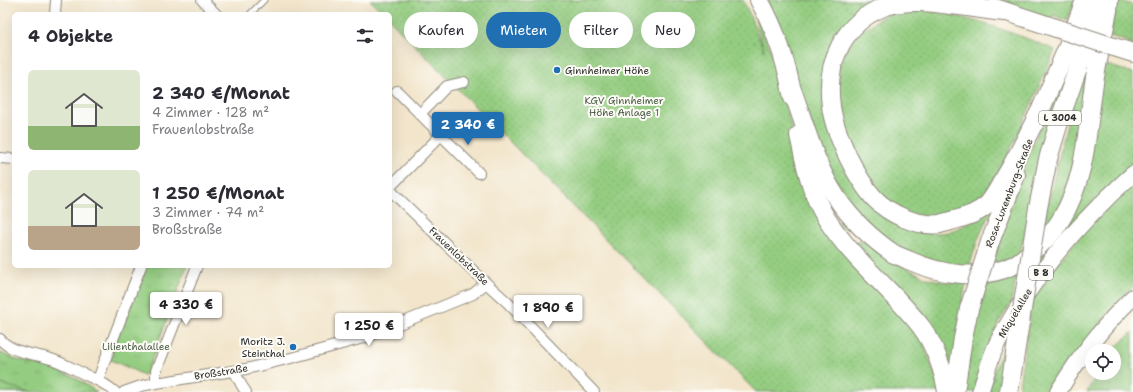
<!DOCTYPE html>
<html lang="de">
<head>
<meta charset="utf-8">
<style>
  body { margin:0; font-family:"Shantell Sans",sans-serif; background:#f7f7f7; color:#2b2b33; height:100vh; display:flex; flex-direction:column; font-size:15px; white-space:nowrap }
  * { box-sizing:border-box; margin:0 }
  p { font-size:13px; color:#7c7c81 }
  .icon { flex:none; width:22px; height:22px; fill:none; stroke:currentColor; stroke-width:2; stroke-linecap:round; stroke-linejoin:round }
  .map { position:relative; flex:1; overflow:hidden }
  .drawer { position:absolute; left:12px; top:12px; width:380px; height:256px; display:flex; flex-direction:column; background:#fff; border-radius:6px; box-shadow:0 4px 16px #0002 }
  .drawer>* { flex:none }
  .banner { position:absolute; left:404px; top:12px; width:380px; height:36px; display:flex; gap:8px }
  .tools { position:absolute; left:1085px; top:344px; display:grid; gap:8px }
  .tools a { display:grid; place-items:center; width:36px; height:36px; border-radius:50%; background:#fff; box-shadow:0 4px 16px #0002; font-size:20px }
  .price { position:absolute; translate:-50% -34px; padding:0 9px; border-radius:4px; background:#fff; color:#222; font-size:13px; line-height:26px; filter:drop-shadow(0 1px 2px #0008) }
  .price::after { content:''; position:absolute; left:50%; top:24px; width:12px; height:9px; margin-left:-6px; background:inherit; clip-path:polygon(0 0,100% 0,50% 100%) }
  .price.current { background:#1f6fb2; color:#fff }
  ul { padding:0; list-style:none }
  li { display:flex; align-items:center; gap:12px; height:100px; padding:0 16px }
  li span { display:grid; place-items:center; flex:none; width:112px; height:80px; border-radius:6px; color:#555 }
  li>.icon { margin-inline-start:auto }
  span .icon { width:48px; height:48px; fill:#fffc; stroke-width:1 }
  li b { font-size:17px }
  h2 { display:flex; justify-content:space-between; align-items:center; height:48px; padding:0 16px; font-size:17px }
  .tag { padding:0 14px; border-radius:18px; background:#fff; box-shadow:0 4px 16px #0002; font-size:14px; line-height:36px }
  .tag.current { background:#1f6fb2; color:#fff }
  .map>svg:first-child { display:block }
  .grass { fill:url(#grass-dots); stroke:#607c56 }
  .park { fill:url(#park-tufts); stroke:#607c56 }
  .pitch { fill:#94cd81; stroke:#607c56 }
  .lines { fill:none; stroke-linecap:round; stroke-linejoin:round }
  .lane-casing { stroke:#8e887b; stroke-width:7 }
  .street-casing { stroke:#8e887b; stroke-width:12 }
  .primary-casing { stroke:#8e887b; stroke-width:18 }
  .highway-casing { stroke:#8e887b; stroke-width:20 }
  .lane { stroke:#fff; stroke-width:5 }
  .street { stroke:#fff; stroke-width:10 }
  .primary { stroke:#fff; stroke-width:16 }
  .highway { stroke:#fff; stroke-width:18 }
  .highway-bridge-casing { stroke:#8e887b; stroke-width:20; stroke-linecap:butt }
  .highway-bridge { stroke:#fff; stroke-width:18 }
  .poi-dot { fill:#1f6fb2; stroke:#fdfcf7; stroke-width:1.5 }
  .labels { text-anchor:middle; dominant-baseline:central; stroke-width:4; stroke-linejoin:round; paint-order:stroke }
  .shield { fill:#fdfcf7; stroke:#6a6a68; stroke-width:1 }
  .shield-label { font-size:9px; font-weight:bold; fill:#2b2b2b }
  .poi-label { font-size:10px; fill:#2b2b2b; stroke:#fdfcf7; text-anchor:start }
  .park-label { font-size:10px; fill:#4a5c45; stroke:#fdfcf7 }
  .street-label { font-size:10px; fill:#2b2b2b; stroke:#fdfcf7 }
</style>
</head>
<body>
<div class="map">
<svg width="1133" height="392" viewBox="0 0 1133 392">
  <defs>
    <pattern id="grass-dots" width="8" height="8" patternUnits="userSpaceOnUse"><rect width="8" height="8" fill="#94cd81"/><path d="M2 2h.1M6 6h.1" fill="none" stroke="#80b070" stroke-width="1.8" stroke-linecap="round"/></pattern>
    <pattern id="park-tufts" width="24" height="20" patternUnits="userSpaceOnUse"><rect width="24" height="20" fill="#94cd81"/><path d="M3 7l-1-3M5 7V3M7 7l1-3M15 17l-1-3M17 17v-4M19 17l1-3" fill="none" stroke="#80b070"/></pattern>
  </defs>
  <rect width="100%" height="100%" fill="#fdfcf7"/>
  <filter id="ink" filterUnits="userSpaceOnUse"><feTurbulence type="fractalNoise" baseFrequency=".025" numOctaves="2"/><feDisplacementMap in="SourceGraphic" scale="8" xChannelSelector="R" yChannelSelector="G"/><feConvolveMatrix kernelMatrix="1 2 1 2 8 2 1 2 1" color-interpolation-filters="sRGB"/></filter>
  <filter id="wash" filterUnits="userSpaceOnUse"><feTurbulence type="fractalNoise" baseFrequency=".012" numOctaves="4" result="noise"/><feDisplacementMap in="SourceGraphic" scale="16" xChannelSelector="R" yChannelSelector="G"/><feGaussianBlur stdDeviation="0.9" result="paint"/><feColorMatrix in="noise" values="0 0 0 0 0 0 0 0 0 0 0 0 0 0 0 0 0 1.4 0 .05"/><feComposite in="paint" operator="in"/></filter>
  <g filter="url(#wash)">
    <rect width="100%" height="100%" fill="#f2e5cb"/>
    <g class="grass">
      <path d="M370,0h373l6,13 15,38 -10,-38 3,-1 12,33 7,25 28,106 116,158 21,58h-185l-366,-372v-6h-6z"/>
      <path d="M767,0h116l-60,77 55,136c18,14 33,20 57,20 4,0 9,0 13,-1 15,-5 30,-15 44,-23l-14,30 -10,31 -67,-19 -45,-38 -33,-54z"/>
      <path d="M989,0h86l-8,21 -14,-6 -2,5z"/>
      <path d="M1117,0l16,5v41l-5,-4 -18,-6z"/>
      <path d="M918,10c46,4 94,22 137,40l-12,28 -29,65 -17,31 -12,18 -19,16 -30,10 -29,-5 -33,-24 -27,-50 -10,-36 3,-40 14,-27 28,-19 17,-6z"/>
      <path d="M1069,54l5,1 -33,106 -21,93 -28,13 28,-90z"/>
      <path d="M1090,60l-20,118 -11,35 -19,23 35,-145z"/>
      <path d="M1103,64l30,9v91l-40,38 -56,68 2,-13 18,-17z"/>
      <path d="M1133,181v106l-19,19 -62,86h-34l14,-92 30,-42 23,-27z"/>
      <path d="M857,241l9,2 42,26 19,9 18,4 21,1 -4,19 -9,77 -104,-135z"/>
      <path d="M1015,272l2,2 -6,29 -12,19 -8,18 -15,52h-13l13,-74 12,-35 18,-6z"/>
      <path d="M1007,341l-6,51h-12l6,-24z"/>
    </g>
    <g class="park">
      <path d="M147,266h40l-37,99 -6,10 -35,-16z"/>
      <path d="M1133,332v60h-46l11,-19h16v-22h-3z"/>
      <path d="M0,352l1,1 16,7 31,7 26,10 23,15h-97z"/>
    </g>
    <path class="pitch" d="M0,384h1l29,8h-30z"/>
  </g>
  <g filter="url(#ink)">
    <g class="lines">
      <defs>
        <path id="lane" d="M250,14l14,-14"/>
        <g id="street">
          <path d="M202,0l14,14"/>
          <path d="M55,14l1,-14"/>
          <path d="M397,91l82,82"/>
          <path d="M420,114l27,-28 17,-4"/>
          <path d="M0,158l14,1"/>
          <path d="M390,187l51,-52"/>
          <path d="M390,190l96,93 22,20 86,89"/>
          <path d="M0,339c13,15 34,14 51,20 10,3 19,8 29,13 13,7 23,9 35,20"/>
          <path d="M234,371l8,15 4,6"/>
          <path d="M98,380l7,-20 36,-94"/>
          <path d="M156,383v-12l41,-105"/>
          <path d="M124,392l17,-6 15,-3 90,-14 45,-11 76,-21 106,-43 13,-11"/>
        </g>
        <g id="primary">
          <path d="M980,392c5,-14 9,-30 15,-44 6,-14 16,-29 24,-42 31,-50 70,-93 114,-132"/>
          <path d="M1058,392c21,-35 46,-67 75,-95"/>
        </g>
        <g id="highway">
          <path d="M759,0c17,30 28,64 34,98"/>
          <path d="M995,8l64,21"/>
          <path d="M1005,12c-18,-2 -36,-5 -54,-7 -22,-3 -44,-5 -65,1 -43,16 -61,57 -55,100 2,17 10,36 17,51 7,14 15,29 26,41 15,16 43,29 66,26 3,-1 7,-2 11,-3 13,-4 26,-7 36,-16 6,-6 11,-16 15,-23 14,-22 25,-46 37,-69"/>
          <path d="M1114,47l19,6"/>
          <path d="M791,87c14,37 23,76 45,110 15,22 36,42 58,57 5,2 10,4 14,6 33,15 73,21 106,5 6,-3 12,-9 17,-13 11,-8 22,-19 29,-31 26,-41 27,-91 34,-138 4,-24 9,-48 14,-72l1,-11"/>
          <path d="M1035,123l33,-77 17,-46"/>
          <path d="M799,135c6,28 12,59 27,83 22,35 53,61 80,91 5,6 11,12 16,19 12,16 22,43 25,64"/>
          <path d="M1038,208l10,-49 12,-40 40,-114"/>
          <path d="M990,242l26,-67"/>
          <path d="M955,392l8,-54 6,-29"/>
        </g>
      </defs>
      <use href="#lane" class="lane-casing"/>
      <use href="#street" class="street-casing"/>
      <use href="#primary" class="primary-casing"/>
      <use href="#highway" class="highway-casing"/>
      <use href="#lane" class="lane"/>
      <use href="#street" class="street"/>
      <use href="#primary" class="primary"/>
      <use href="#highway" class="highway"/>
      <defs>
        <g id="highway-bridge">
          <path d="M1059,29l55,18"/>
          <path d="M969,309l21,-67"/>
          <path d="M1009,392l29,-184"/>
        </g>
      </defs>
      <use href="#highway-bridge" class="highway-bridge-casing"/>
      <use href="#highway-bridge" class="highway-bridge"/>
    </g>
  </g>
  <g class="poi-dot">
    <circle cx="557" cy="70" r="4"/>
    <circle cx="293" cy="347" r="4"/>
  </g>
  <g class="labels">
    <g class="shield">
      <rect x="1039" y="111" width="42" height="14" rx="3"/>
      <rect x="1029" y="266" width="24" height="14" rx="3"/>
    </g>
    <g class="shield-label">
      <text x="1060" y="118">L 3004</text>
      <text x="1041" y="273">B 8</text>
    </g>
    <g class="poi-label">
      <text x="565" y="70">Ginnheimer Höhe</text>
      <text x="285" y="341" text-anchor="end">Moritz J.<tspan x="285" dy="12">Steinthal</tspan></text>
    </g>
    <g class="park-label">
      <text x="624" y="100">KGV Ginnheimer<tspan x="624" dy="12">Höhe Anlage 1</tspan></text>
      <text x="136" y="346">Lilienthalallee</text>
    </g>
    <g class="street-label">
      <text transform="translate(1009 193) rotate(-69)">Rosa-Luxemburg-Straße</text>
      <text transform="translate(459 256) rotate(44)">Frauenlobstraße</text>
      <text transform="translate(1015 313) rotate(-59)">Miquelallee</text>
      <text transform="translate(221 372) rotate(-9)">Broßstraße</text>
    </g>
  </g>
</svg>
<div class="tools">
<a><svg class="icon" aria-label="locate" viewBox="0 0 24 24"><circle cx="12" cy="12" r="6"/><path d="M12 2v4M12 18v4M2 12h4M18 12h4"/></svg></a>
</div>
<b class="price current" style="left:468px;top:146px">2 340 €</b>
<b class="price" style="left:186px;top:326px">4 330 €</b>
<b class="price" style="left:548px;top:329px">1 890 €</b>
<b class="price" style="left:369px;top:347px">1 250 €</b>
<div class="banner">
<a class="tag">Kaufen</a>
<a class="tag current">Mieten</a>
<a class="tag">Filter</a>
<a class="tag">Neu</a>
</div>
<section class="drawer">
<h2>4 Objekte<svg class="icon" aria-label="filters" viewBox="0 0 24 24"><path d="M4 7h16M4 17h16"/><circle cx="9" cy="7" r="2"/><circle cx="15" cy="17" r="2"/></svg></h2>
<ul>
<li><span style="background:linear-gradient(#dfe7d0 70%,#8fb573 0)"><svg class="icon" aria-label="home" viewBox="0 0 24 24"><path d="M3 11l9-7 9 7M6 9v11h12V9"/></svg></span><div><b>2 340 €/Monat</b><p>4 Zimmer · 128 m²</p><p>Frauenlobstraße</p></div></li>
<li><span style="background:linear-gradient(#dfe7d0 70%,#b9a48a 0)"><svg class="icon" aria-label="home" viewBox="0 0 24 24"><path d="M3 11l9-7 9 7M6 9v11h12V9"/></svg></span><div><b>1 250 €/Monat</b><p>3 Zimmer · 74 m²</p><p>Broßstraße</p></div></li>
</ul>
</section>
</div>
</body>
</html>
